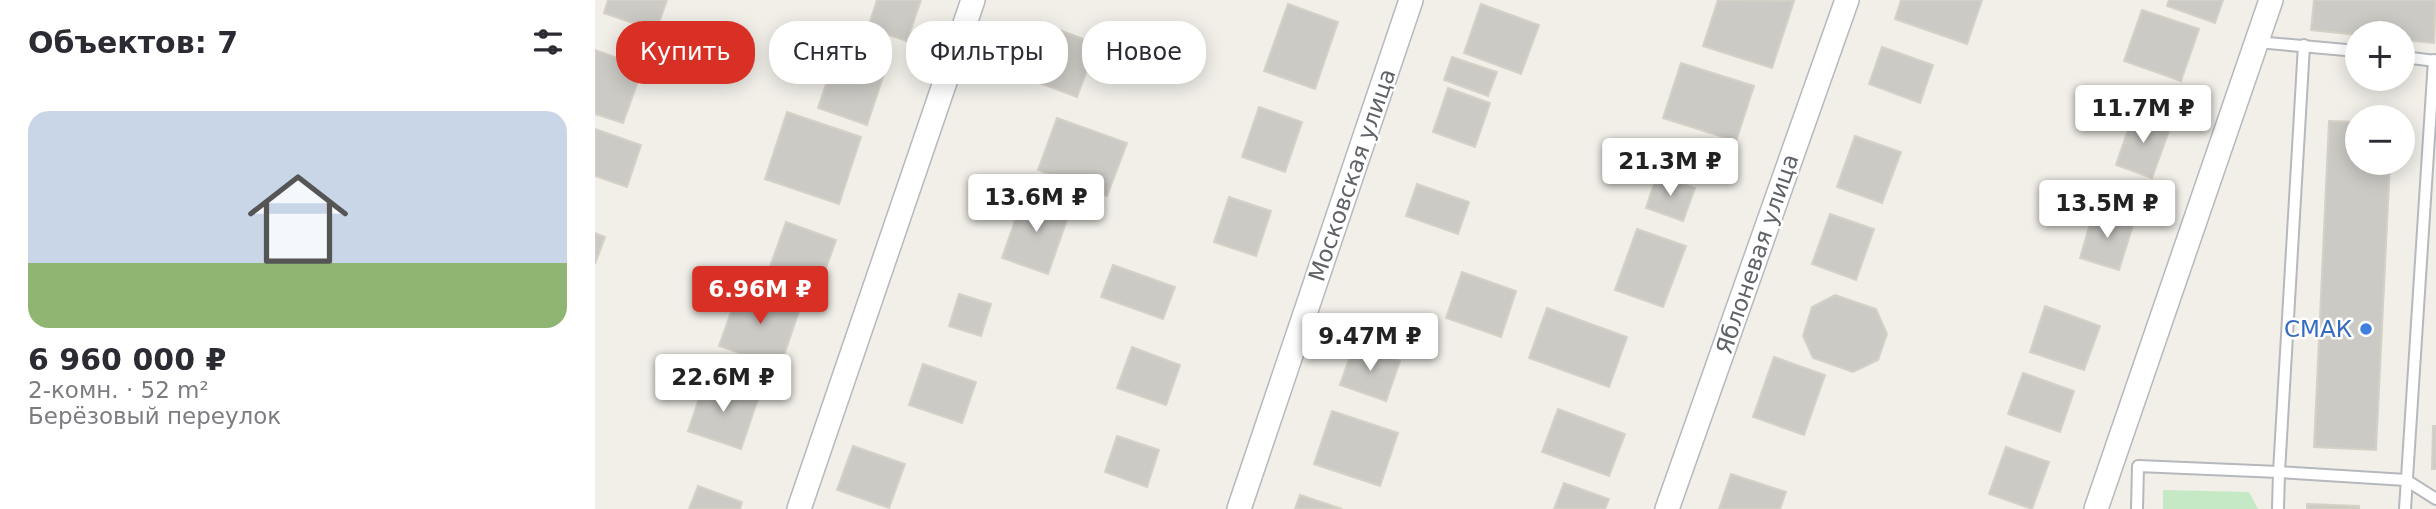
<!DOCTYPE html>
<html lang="ru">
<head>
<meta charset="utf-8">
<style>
  body { margin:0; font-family:"DejaVu Sans",sans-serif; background:#f2f2f3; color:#2b2b33; height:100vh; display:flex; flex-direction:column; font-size:26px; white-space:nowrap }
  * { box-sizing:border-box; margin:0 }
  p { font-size:23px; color:#7c7c81 }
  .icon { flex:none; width:38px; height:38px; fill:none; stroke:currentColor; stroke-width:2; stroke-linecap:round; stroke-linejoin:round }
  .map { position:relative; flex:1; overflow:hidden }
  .panel { display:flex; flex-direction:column; background:#fff; width:595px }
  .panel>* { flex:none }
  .hud { position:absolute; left:21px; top:21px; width:665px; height:63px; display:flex; gap:14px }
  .controls { position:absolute; left:1750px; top:21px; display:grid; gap:14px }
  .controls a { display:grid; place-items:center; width:70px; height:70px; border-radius:50%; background:#fff; box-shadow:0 4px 18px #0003; font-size:35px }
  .price { position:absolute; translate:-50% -60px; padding:0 16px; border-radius:7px; background:#fff; color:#222; font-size:23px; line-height:46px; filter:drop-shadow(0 2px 4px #0008) }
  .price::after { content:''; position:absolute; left:50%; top:42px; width:21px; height:16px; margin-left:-10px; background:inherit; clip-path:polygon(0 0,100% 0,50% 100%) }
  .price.active { background:#d93025; color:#fff }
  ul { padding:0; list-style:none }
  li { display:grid; align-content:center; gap:14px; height:371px; padding:0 28px }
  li+li { border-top:2px solid #e1e1e2 }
  li span { display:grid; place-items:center; height:217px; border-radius:21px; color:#555 }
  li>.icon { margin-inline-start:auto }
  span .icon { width:126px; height:126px; fill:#fffc; stroke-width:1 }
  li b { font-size:30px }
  h2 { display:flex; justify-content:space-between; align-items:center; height:84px; padding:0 28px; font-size:30px }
  .chip { padding:0 24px; border-radius:28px; background:#fff; box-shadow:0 4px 18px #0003; font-size:24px; line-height:63px }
  .chip.active { background:#d93025; color:#fff }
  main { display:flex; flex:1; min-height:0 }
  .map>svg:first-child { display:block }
  .green { fill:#c5e8c5 }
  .building { fill:#cccac5; stroke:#d6d1c6; stroke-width:2 }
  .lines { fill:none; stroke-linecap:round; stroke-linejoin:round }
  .service-casing { stroke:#b5b8bc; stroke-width:14 }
  .minor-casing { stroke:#b5b8bc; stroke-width:26 }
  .service { stroke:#fff; stroke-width:10 }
  .minor { stroke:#fff; stroke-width:23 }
  .shop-dot { fill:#3f7fe0; stroke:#fff; stroke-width:2.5 }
  .labels { text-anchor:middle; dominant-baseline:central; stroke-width:5; stroke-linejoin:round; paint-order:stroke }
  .street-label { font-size:23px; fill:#5f6368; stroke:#fff }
  .shop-label { font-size:23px; fill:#366cbe; stroke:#fff; text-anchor:end }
</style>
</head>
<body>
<main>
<section class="panel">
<h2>Объектов: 7<svg class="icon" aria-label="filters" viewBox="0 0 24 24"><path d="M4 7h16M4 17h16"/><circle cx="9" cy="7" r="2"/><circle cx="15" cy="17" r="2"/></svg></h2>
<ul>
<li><span style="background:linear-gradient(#c9d6e8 70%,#8fb573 0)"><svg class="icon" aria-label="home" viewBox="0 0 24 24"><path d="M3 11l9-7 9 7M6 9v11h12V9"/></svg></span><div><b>6 960 000 ₽</b><p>2-комн. · 52 m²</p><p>Берёзовый переулок</p></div></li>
</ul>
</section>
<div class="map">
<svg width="1841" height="509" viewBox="0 0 1841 509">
  <rect width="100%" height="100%" fill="#f1efe8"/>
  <path class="green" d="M1568,490l86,2 9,17h-95z"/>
  <g class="building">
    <path d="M13,0h59l-11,31 -52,-18z"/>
    <path d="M282,0h44l-14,41 -39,-13z"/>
    <path d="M1123,0l76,1 -22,67 -69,-22z"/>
    <path d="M1306,0h81l-15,44 -72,-25z"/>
    <path d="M1574,0h54l-8,23 -48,-17z"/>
    <path d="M1719,0h122l-2,43 -31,-3v-7h-46v2l-46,-5z"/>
    <path d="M693,4l50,18 -23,67 -51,-18z"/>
    <path d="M886,4l58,21 -18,49 -57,-21z"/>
    <path d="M1547,10l57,19 -18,52 -57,-20z"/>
    <path d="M443,22l59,22 -20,53 -59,-22z"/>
    <path d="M245,43l49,16 -22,66 -49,-17z"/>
    <path d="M1287,47l51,18 -13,38 -51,-19z"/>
    <path d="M0,50l48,17 -20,56 -28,-9z"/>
    <path d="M857,57l45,15 -9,24 -44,-16z"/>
    <path d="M1086,63l73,23 -18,55 -73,-23z"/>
    <path d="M853,88l42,15 -15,44 -42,-15z"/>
    <path d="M664,107l43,15 -17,50 -43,-15z"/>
    <path d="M192,112l74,25 -22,67 -74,-25z"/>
    <path d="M1539,112l37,13 -19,53 -36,-13z"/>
    <path d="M462,118l70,25 -20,53 -69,-26z"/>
    <path d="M1734,121l28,1v41h33l-14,287 -62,-3z"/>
    <path d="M0,129l46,16 -14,42 -32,-11z"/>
    <path d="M1260,136l46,16 -19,51 -45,-16z"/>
    <path d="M1062,175l38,13 -12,33 -37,-13z"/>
    <path d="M822,184l52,18 -11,32 -52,-18z"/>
    <path d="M429,195l46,16 -22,63 -46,-16z"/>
    <path d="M634,197l42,14 -15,45 -42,-14z"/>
    <path d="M1499,210l40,12 -15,48 -39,-12z"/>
    <path d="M1235,214l44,15 -18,51 -44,-16z"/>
    <path d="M191,222l50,18 -19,53 -50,-18z"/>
    <path d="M1042,229l49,17 -23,61 -48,-17z"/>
    <path d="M0,233l10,4 -10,27z"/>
    <path d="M518,265l62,22 -12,32 -62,-22z"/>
    <path d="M867,272l54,19 -15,46 -55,-19z"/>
    <path d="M146,284l60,21 -21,62 -61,-21z"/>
    <path d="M364,294l32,10 -10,32 -32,-10z"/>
    <path d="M1240,295l41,14 11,25 -9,26 -25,12 -40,-14 -10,-22 9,-29z"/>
    <path d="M1450,306l55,20 -16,44 -54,-18z"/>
    <path d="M952,308l80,29 -18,50 -80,-29z"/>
    <path d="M759,345l46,16 -14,40 -46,-16z"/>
    <path d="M537,347l48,18 -14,40 -49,-17z"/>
    <path d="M1179,357l51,18 -21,60 -51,-18z"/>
    <path d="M328,364l53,18 -14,41 -53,-18z"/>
    <path d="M1428,373l51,18 -14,41 -52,-18z"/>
    <path d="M111,378l53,18 -18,53 -53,-18z"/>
    <path d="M963,409l67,25 -16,42 -67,-24z"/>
    <path d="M737,411l66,22 -18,53 -66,-22z"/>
    <path d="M1838,426h3v43h-4z"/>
    <path d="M522,436l42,14 -12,37 -42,-15z"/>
    <path d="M258,446l52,18 -16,44 -52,-18z"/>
    <path d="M1411,447l43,15 -17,47 -43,-15z"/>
    <path d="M1136,474l55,18 -6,17h-61z"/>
    <path d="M969,483l45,16 -4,10h-51z"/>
    <path d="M103,486l44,16 -2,7h-51z"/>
    <path d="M705,495l42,14h-47z"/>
    <path d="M1712,504l52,2v3h-52z"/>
  </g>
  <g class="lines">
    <defs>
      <g id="service">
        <path d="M1662,42l100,9"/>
        <path d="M1709,45l-25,427 127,8 30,19"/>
        <path d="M1808,57l33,4"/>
        <path d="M1542,509l1,-43 141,6 -1,37"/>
        <path d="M1810,509l29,-449"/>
      </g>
      <g id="minor">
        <path d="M204,509l174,-509"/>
        <path d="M644,509l172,-509"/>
        <path d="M1072,509l180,-509"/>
        <path d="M1501,509l175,-509"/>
      </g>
    </defs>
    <use href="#service" class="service-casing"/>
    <use href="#minor" class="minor-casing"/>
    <use href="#service" class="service"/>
    <use href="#minor" class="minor"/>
  </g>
  <circle class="shop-dot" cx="1771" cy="329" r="7"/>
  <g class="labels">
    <g class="street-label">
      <text transform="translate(757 175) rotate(-71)">Московская улица</text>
      <text transform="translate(1162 254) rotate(-71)">Яблоневая улица</text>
    </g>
    <g class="shop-label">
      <text x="1757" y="329">СМАК</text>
    </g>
  </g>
</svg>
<div class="controls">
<a>+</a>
<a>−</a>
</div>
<b class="price" style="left:1548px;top:145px">11.7M ₽</b>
<b class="price" style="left:1075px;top:198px">21.3M ₽</b>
<b class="price" style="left:441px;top:234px">13.6M ₽</b>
<b class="price" style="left:1512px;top:240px">13.5M ₽</b>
<b class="price active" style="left:165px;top:326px">6.96M ₽</b>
<b class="price" style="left:775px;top:373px">9.47M ₽</b>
<b class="price" style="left:128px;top:414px">22.6M ₽</b>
<div class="hud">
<a class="chip active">Купить</a>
<a class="chip">Снять</a>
<a class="chip">Фильтры</a>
<a class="chip">Новое</a>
</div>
</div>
</main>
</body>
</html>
